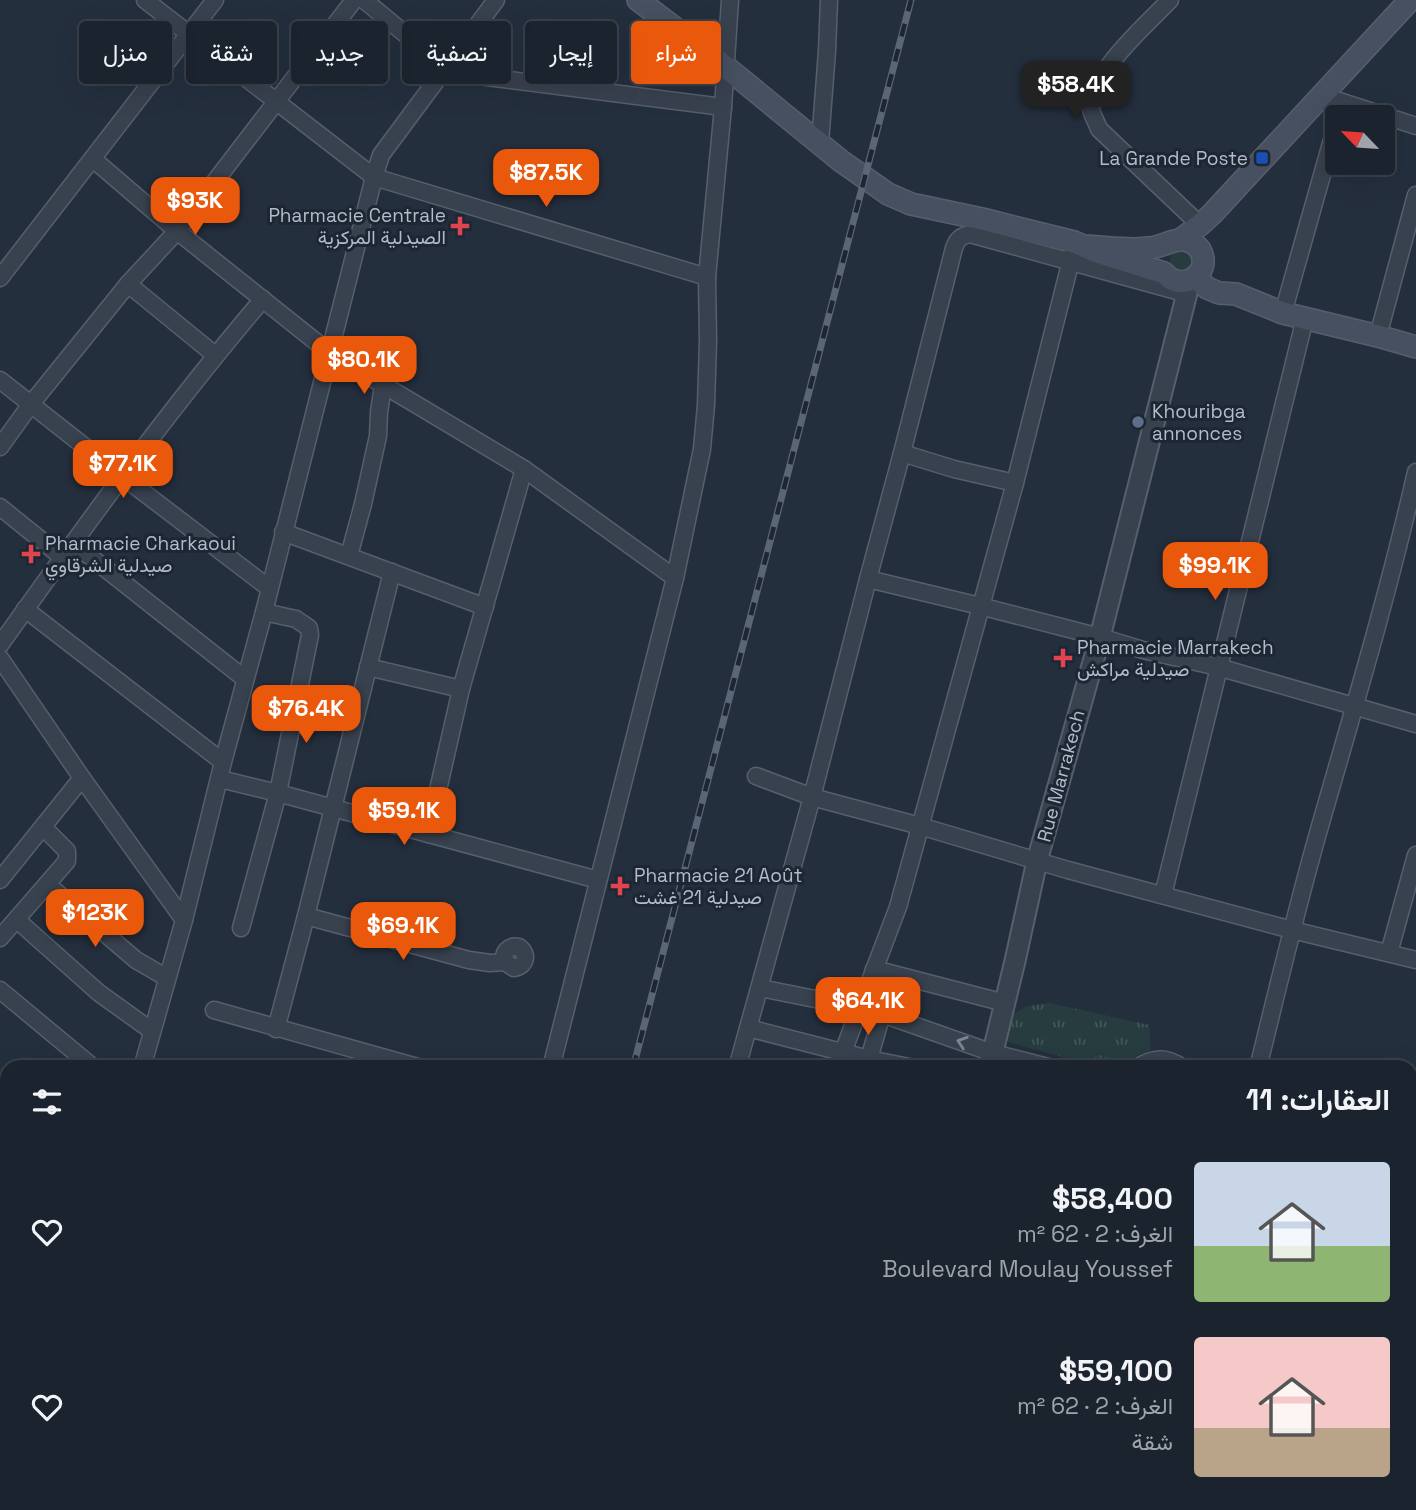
<!DOCTYPE html>
<html lang="ar">
<head>
<meta charset="utf-8">
<style>
  body { margin:0; font-family:"Space Grotesk",Vazirmatn,sans-serif; background:#282f3a; color:#f1f3f6; direction:rtl; height:100vh; display:flex; flex-direction:column; font-size:26px; white-space:nowrap }
  * { box-sizing:border-box; margin:0 }
  p { font-size:23px; color:#a0a4aa }
  .icon { flex:none; width:38px; height:38px; fill:none; stroke:currentColor; stroke-width:2; stroke-linecap:round; stroke-linejoin:round }
  .map { position:relative; flex:1; overflow:hidden; direction:ltr }
  .side { position:absolute; left:0px; top:1060px; width:1418px; height:450px; display:flex; flex-direction:column; background:#1b232e; border-radius:21px 21px 0 0; box-shadow:0 7px 28px #0002,0 0 0 2px #39404a; direction:rtl }
  .side>* { flex:none }
  .hud { position:absolute; left:21px; top:21px; width:700px; height:63px; direction:rtl; display:flex; gap:14px }
  .needle { width:46px; rotate:295deg }
  .buttons { position:absolute; left:1325px; top:105px; display:grid; gap:14px }
  .buttons a { display:grid; place-items:center; width:70px; height:70px; border-radius:7px; background:#1b232e; box-shadow:0 7px 28px #0002,0 0 0 2px #39404a; font-size:35px }
  .price { position:absolute; translate:-50% -60px; padding:0 16px; border-radius:14px; background:#ea580c; color:#fff; font-size:23px; line-height:46px; filter:drop-shadow(0 2px 4px #0008) }
  .price::after { content:''; position:absolute; left:50%; top:42px; width:21px; height:16px; margin-left:-10px; background:inherit; clip-path:polygon(0 0,100% 0,50% 100%) }
  .price.on { background:#222; color:#fff }
  ul { padding:0; list-style:none }
  li { display:flex; align-items:center; gap:21px; height:175px; padding:0 28px }
  li span { display:grid; place-items:center; flex:none; width:196px; height:140px; border-radius:7px; color:#555 }
  li>.icon { margin-inline-start:auto }
  span .icon { width:84px; height:84px; fill:#fffc; stroke-width:1 }
  li b { font-size:30px }
  h2 { display:flex; justify-content:space-between; align-items:center; height:84px; padding:0 28px; font-size:30px }
  .pill { padding:0 24px; border-radius:7px; background:#1b232e; box-shadow:0 7px 28px #0002,0 0 0 2px #39404a; font-size:24px; line-height:63px }
  .pill.on { background:#ea580c; color:#fff }
  .map>svg:first-child { display:block }
  .grass { fill:url(#grass-tufts) }
  .park { fill:#263c3f }
  .lines { fill:none; stroke-linecap:round; stroke-linejoin:round }
  .minor-casing { stroke:#565f6c; stroke-width:19 }
  .tertiary-casing { stroke:#565f6c; stroke-width:23 }
  .secondary-casing { stroke:#565f6c; stroke-width:24 }
  .minor { stroke:#38414e; stroke-width:16 }
  .tertiary { stroke:#38414e; stroke-width:19 }
  .secondary { stroke:#465061; stroke-width:21 }
  .rail-casing { stroke:#5a6575; stroke-width:7 }
  .rail { stroke:#1d2633; stroke-width:4.5; stroke-dasharray:13; stroke-linecap:butt }
  .oneway { stroke:#7c8592 }
  .transit-dot { fill:#1a4fb4; stroke:#1d2633; stroke-width:2.5 }
  .health-dot { fill:#e0444e; stroke:#1d2633; stroke-width:2.5 }
  .service-dot { fill:#5c6f8a; stroke:#1d2633; stroke-width:2.5 }
  .labels { text-anchor:middle; dominant-baseline:central; stroke-width:6; stroke-linejoin:round; paint-order:stroke }
  .poi-label { font-size:19px; fill:#b4bcc9; stroke:#1d2633; text-anchor:start }
  .street-label { font-size:19px; fill:#b4bcc9; stroke:#1d2633 }
</style>
</head>
<body>
<div class="map">
<svg width="1416" height="1510" viewBox="0 0 1416 1510">
  <defs>
    <pattern id="grass-tufts" width="24" height="20" patternUnits="userSpaceOnUse" patternTransform="scale(1.75)"><rect width="24" height="20" fill="#263c3f"/><path d="M3 7l-1-3M5 7V3M7 7l1-3M15 17l-1-3M17 17v-4M19 17l1-3" fill="none" stroke="#435659"/></pattern>
  </defs>
  <rect width="100%" height="100%" fill="#242f3e"/>
  <path class="grass" d="M1050,1003l99,22 2,25 -39,17h-11l-91,-24 -7,-6 8,-22 17,-9z"/>
  <g class="park">
    <circle cx="1181" cy="261" r="11"/>
    <path d="M631,1503h207l-2,7h-207z"/>
    <path d="M939,1503h80l-2,7h-80z"/>
  </g>
  <g class="lines">
    <defs>
      <g id="minor">
        <path d="M364,0l81,67 18,7 260,33"/>
        <path d="M496,0l-115,155 -7,22 333,100"/>
        <path d="M1170,0c-23,24 -81,74 -79,109 1,6 6,14 8,20l101,96"/>
        <path d="M1321,95l95,31"/>
        <path d="M820,143l7,-92 2,-51"/>
        <path d="M93,159l84,72 153,122 194,116 151,109"/>
        <path d="M0,278l215,-278"/>
        <path d="M128,284l87,71"/>
        <path d="M1283,313l54,-191"/>
        <path d="M1378,336l38,-141"/>
        <path d="M0,380l122,96 147,112"/>
        <path d="M0,447l31,-43 97,-120 49,-53 177,-231"/>
        <path d="M902,453l52,16 61,14"/>
        <path d="M0,507l62,50"/>
        <path d="M283,532l202,75"/>
        <path d="M73,543l172,136"/>
        <path d="M349,556l14,-52 15,-68 1,-24 4,-26"/>
        <path d="M868,579l112,27 120,31 43,13 75,17 198,57"/>
        <path d="M25,609l198,153"/>
        <path d="M0,645c84,-118 169,-236 263,-346"/>
        <path d="M0,658l82,120 102,142"/>
        <path d="M368,667l93,22"/>
        <path d="M756,776l56,21 108,29 148,44 224,60 124,30"/>
        <path d="M220,779l58,14 320,87"/>
        <path d="M428,834l33,-145 63,-220"/>
        <path d="M0,880l82,-102"/>
        <path d="M47,884l89,76 31,18"/>
        <path d="M1163,895l142,-577"/>
        <path d="M306,916l163,44 21,3 15,-1 9,6c12,-2 15,-14 5,-21 -10,-2 -17,5 -14,15"/>
        <path d="M17,920l82,73 53,38"/>
        <path d="M241,928l37,-135 32,-158 -1,-7 -13,-9 -32,-7"/>
        <path d="M0,938l67,-77v-10l-24,-24"/>
        <path d="M1389,953l27,-98"/>
        <path d="M874,969l131,34"/>
        <path d="M760,988l100,20 22,6 111,39 59,15"/>
        <path d="M0,990l94,78"/>
        <path d="M214,1010l207,58"/>
        <path d="M748,1028l121,31 45,9"/>
        <path d="M276,1029l30,-113 86,-344"/>
        <path d="M843,1052l55,-145 117,-424 58,-231"/>
        <path d="M869,1059l13,-45"/>
        <path d="M142,1068l42,-148 39,-158 41,-150 110,-435 -229,-177"/>
        <path d="M551,1068l124,-490 27,-129 4,-44 2,-64 -1,-64 16,-170 7,-107"/>
        <path d="M737,1068l75,-271 56,-218 34,-126 52,-205c3,-9 7,-12 16,-14l214,59"/>
        <path d="M1136,1068c18,-11 29,-12 47,0"/>
        <path d="M1258,1068c20,-81 39,-162 62,-242 34,-118 69,-235 96,-354"/>
        <path d="M0,1123l7,1"/>
        <path d="M1410,1157l6,1"/>
        <path d="M1410,1191l6,2"/>
        <path d="M0,1218l7,2"/>
        <path d="M0,1304l7,2"/>
        <path d="M1410,1323l6,1"/>
        <path d="M0,1503l7,-30"/>
        <path d="M8,1503l31,7"/>
        <path d="M273,1503l33,7"/>
        <path d="M453,1503l12,7"/>
        <path d="M209,1510l2,-7"/>
        <path d="M366,1510l2,-7"/>
        <path d="M435,1510l2,-7"/>
        <path d="M613,1510l2,-7"/>
        <path d="M1086,1510l2,-7"/>
        <path d="M1284,1510l1,-7"/>
      </g>
      <g id="tertiary">
        <path d="M989,1068l26,-107 22,-100 63,-224 87,-344 1,-12"/>
        <path d="M1410,1501l6,-20"/>
        <path d="M867,1510l2,-7"/>
      </g>
      <g id="secondary">
        <path d="M638,0l88,67 115,94 47,33 23,10 71,15 92,23 26,11 64,20c18,21 49,0 36,-23 -4,-6 -11,-10 -19,-10 -10,0 -20,7 -31,8 -21,3 -43,-1 -65,-2"/>
        <path d="M1180,240l20,-15 12,-11 198,-214"/>
        <path d="M1195,277l12,11 12,5 17,1 47,19 95,23 38,11"/>
      </g>
    </defs>
    <use href="#minor" class="minor-casing"/>
    <use href="#tertiary" class="tertiary-casing"/>
    <use href="#secondary" class="secondary-casing"/>
    <use href="#minor" class="minor"/>
    <use href="#tertiary" class="tertiary"/>
    <use href="#secondary" class="secondary"/>
    <defs>
      <g id="rail">
        <path d="M633,1068l278,-1068"/>
        <path d="M518,1510l2,-7"/>
      </g>
    </defs>
    <use href="#rail" class="rail-casing"/>
    <use href="#rail" class="rail"/>
  </g>
  <defs><path id="oneway-chevron" d="M-2-3.5L2.5 0L-2 3.5" fill="none" stroke-width="1.6" stroke-linecap="round" stroke-linejoin="round" transform="scale(1.75)"/></defs>
  <use class="oneway" href="#oneway-chevron" transform="translate(962 1042) rotate(-161)"/>
  <rect class="transit-dot" x="1255" y="151" width="14" height="14" rx="3.5"/>
  <g class="health-dot">
    <path d="M456.5 215.5h7v7h7v7h-7v7h-7v-7h-7v-7h7z"/>
    <path d="M27.5 543.5h7v7h7v7h-7v7h-7v-7h-7v-7h7z"/>
    <path d="M1059.5 647.5h7v7h7v7h-7v7h-7v-7h-7v-7h7z"/>
    <path d="M616.5 875.5h7v7h7v7h-7v7h-7v-7h-7v-7h7z"/>
  </g>
  <circle class="service-dot" cx="1138" cy="422" r="7"/>
  <g class="labels">
    <g class="poi-label">
      <text x="1248" y="158" text-anchor="end">La Grande Poste</text>
      <text x="446" y="215" text-anchor="end">Pharmacie Centrale<tspan x="446" dy="22">الصيدلية المركزية</tspan></text>
      <text x="1152" y="411">Khouribga<tspan x="1152" dy="22">annonces</tspan></text>
      <text x="45" y="543">Pharmacie Charkaoui<tspan x="45" dy="22">صيدلية الشرقاوي</tspan></text>
      <text x="1077" y="647">Pharmacie Marrakech<tspan x="1077" dy="22">صيدلية مراكش</tspan></text>
      <text x="634" y="875">Pharmacie 21 Août<tspan x="634" dy="22">صيدلية 21 غشت</tspan></text>
    </g>
    <g class="street-label">
      <text transform="translate(1061 776) rotate(-75)">Rue Marrakech</text>
    </g>
  </g>
</svg>
<div class="buttons">
<a><svg class="needle" viewBox="-14 -14 28 28"><path d="M0-13l5 13h-10z" fill="#e53935"/><path d="M0 13l5-13h-10z" fill="#a0a4aa"/></svg></a>
</div>
<b class="price on" style="left:1076px;top:121px">$58.4K</b>
<b class="price" style="left:546px;top:209px">$87.5K</b>
<b class="price" style="left:195px;top:237px">$93K</b>
<b class="price" style="left:364px;top:396px">$80.1K</b>
<b class="price" style="left:123px;top:500px">$77.1K</b>
<b class="price" style="left:1215px;top:602px">$99.1K</b>
<b class="price" style="left:306px;top:745px">$76.4K</b>
<b class="price" style="left:404px;top:847px">$59.1K</b>
<b class="price" style="left:95px;top:949px">$123K</b>
<b class="price" style="left:403px;top:962px">$69.1K</b>
<b class="price" style="left:868px;top:1037px">$64.1K</b>
<div class="hud">
<a class="pill on">شراء</a>
<a class="pill">إيجار</a>
<a class="pill">تصفية</a>
<a class="pill">جديد</a>
<a class="pill">شقة</a>
<a class="pill">منزل</a>
</div>
<section class="side">
<h2>العقارات: 11<svg class="icon" aria-label="filters" viewBox="0 0 24 24"><path d="M4 7h16M4 17h16"/><circle cx="9" cy="7" r="2"/><circle cx="15" cy="17" r="2"/></svg></h2>
<ul>
<li><span style="background:linear-gradient(#c9d6e8 60%,#8fb573 0)"><svg class="icon" aria-label="home" viewBox="0 0 24 24"><path d="M3 11l9-7 9 7M6 9v11h12V9"/></svg></span><div><b>$58,400</b><p>الغرف: 2 · 62 m²</p><p>Boulevard Moulay Youssef</p></div><svg class="icon" aria-label="heart" viewBox="0 0 24 24"><path d="M12 20l-8-8c-3-5 5-10 8-4 3-6 11-1 8 4z"/></svg></li>
<li><span style="background:linear-gradient(#f6c9c9 65%,#b9a48a 0)"><svg class="icon" aria-label="home" viewBox="0 0 24 24"><path d="M3 11l9-7 9 7M6 9v11h12V9"/></svg></span><div><b>$59,100</b><p>الغرف: 2 · 62 m²</p><p>شقة</p></div><svg class="icon" aria-label="heart" viewBox="0 0 24 24"><path d="M12 20l-8-8c-3-5 5-10 8-4 3-6 11-1 8 4z"/></svg></li>
</ul>
</section>
</div>
</body>
</html>
